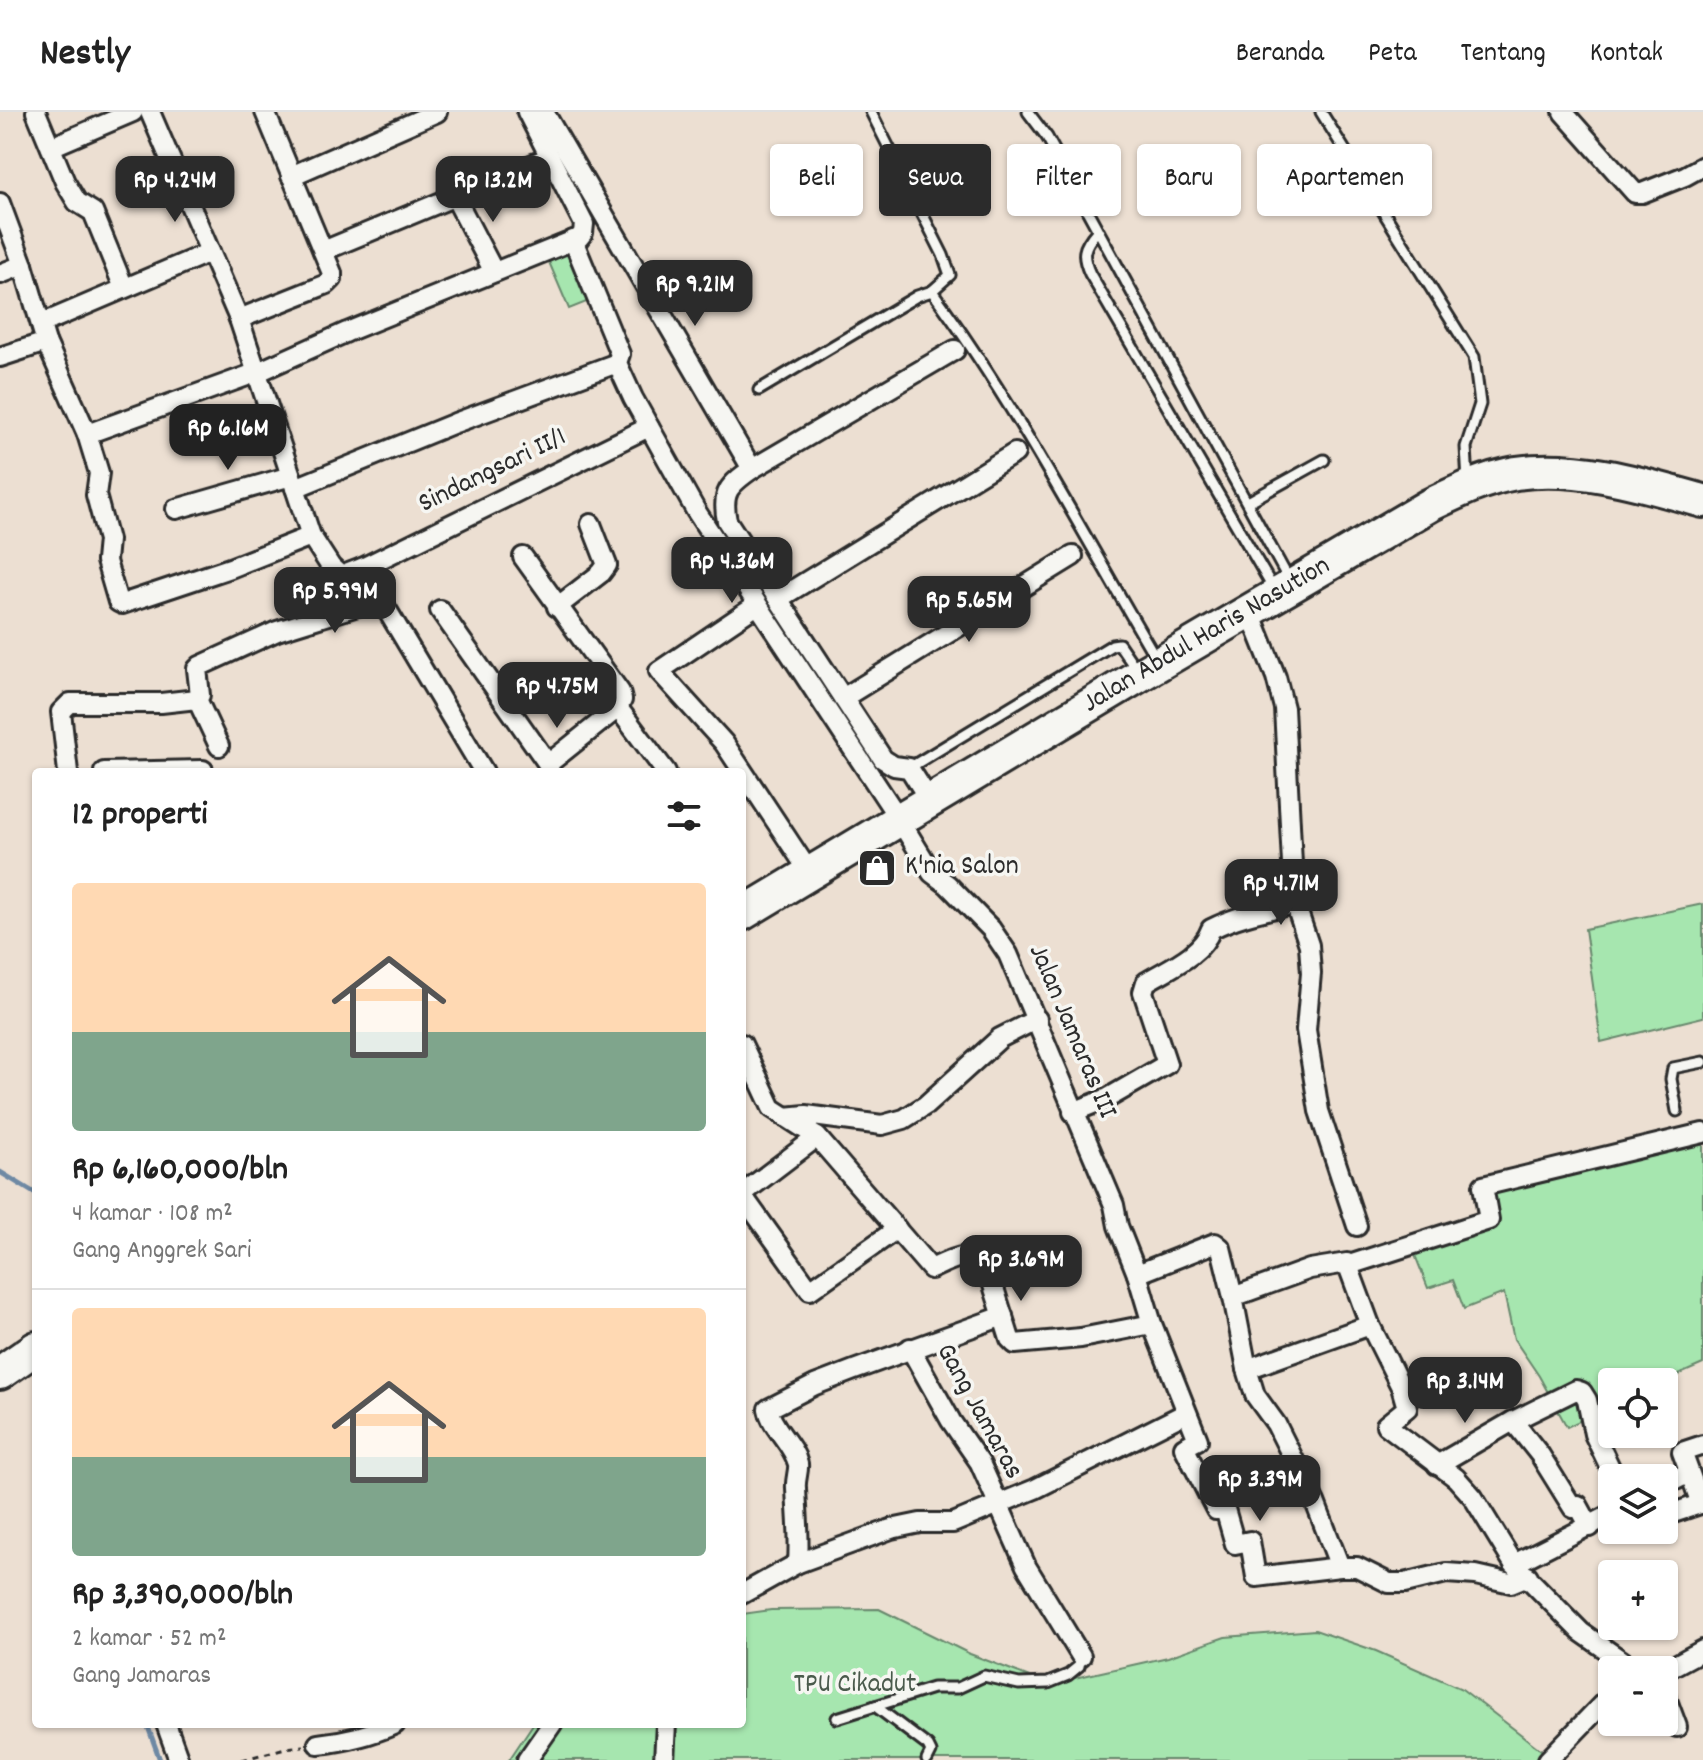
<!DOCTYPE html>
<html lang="id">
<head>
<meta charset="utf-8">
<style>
  body { margin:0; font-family:Dekko,sans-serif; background:#f6f6f6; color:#222; height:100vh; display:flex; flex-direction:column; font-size:30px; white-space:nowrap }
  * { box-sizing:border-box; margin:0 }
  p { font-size:26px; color:#767676 }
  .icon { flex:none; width:44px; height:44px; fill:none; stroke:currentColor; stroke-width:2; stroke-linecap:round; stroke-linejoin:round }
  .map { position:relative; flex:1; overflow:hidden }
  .details { position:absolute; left:32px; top:656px; width:714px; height:960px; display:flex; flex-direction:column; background:#fff; border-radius:8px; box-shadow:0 2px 6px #0004 }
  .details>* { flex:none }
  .banner { position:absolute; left:770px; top:32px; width:760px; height:72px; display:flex; gap:16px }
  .tools { position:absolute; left:1598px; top:1256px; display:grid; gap:16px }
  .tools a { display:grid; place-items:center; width:80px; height:80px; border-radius:8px; background:#fff; box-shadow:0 2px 6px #0004; font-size:40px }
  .price { position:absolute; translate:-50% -68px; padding:0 18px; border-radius:16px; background:#2b2b2b; color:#fff; font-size:26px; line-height:52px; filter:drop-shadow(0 2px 4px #0008) }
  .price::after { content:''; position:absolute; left:50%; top:48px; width:24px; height:18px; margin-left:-12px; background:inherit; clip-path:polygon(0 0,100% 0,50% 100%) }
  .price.selected { background:#222; color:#fff }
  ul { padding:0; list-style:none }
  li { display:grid; align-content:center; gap:16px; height:424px; padding:0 40px }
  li+li { border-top:2px solid #e0e0e0 }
  li span { display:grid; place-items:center; height:248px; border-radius:8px; color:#555 }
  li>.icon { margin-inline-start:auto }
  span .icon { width:144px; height:144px; fill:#fffc; stroke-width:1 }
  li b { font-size:34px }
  h2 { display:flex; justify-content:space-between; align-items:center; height:96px; padding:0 40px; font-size:34px }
  .chip { padding:0 28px; border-radius:8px; background:#fff; box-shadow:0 2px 6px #0004; font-size:28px; line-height:72px }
  .chip.selected { background:#2b2b2b; color:#fff }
  header { display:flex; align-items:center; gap:48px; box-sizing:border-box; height:112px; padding:0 40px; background:#fff; border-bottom:2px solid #e0e0e0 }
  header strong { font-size:38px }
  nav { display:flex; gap:44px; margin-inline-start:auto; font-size:28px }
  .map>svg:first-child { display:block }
  .green { fill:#a6e6af; stroke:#68886d; stroke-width:2 }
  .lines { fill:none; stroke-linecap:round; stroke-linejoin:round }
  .stream { stroke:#6e89a4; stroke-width:5 }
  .lane-casing { stroke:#2b2b2b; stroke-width:15 }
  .street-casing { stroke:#2b2b2b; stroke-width:24 }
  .highway-casing { stroke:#2b2b2b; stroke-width:38 }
  .path { stroke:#2b2b2b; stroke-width:3; stroke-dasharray:6 6; stroke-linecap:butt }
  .lane { stroke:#f6f6f2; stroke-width:9 }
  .street { stroke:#f6f6f2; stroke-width:18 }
  .highway { stroke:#f6f6f2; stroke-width:32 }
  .labels { text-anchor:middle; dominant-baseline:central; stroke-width:7; stroke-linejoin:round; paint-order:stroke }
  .street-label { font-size:28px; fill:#2b2b2b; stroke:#f6f6f2 }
  .poi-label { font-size:28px; fill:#2b2b2b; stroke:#f6f6f2; text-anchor:start }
  .park-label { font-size:28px; fill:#4a5a4c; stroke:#f6f6f2 }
</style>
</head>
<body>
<header>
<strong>Nestly</strong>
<nav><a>Beranda</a><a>Peta</a><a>Tentang</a><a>Kontak</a></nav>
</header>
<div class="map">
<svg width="1703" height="1648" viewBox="0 0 1703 1648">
  <rect width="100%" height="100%" fill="#ecdfd2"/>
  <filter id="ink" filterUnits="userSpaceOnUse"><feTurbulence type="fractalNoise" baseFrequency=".0125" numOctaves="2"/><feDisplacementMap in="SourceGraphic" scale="16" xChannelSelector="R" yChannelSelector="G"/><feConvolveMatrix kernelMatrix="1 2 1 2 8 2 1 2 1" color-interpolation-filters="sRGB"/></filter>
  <g filter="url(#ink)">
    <g class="green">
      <path d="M572,133l22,54 -25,10 -23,-54z"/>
      <path d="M1703,792v113l-102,25 -16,-113z"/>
      <path d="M1703,1021v231l-41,18h-50v43l-2,-19 -43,21 -28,-51 -25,-37 -10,-46 -40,16 -11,-29 -25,8 -17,-43 78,-25 -6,-34z"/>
      <path d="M879,1497l91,45 78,30 120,-27 57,-20 90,-7 61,21 86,38 92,71h-1045l24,-36h209v-110l29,-4z"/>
    </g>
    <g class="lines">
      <g class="stream">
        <path d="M0,1060l36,22"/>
        <path d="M147,1612l13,36"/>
      </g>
      <defs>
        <g id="lane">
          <path d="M871,0l72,143 7,20 -18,16"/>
          <path d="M1028,0l19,25 242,443"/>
          <path d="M1321,0l153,245 6,47 -14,43 2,35"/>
          <path d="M1097,119c-14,16 -16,24 -7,43l183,314"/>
          <path d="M759,278l158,-94 15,-5c85,116 152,245 225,369"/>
          <path d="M1248,390l76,-42"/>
          <path d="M909,656l203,-123 7,-1 19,28"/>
          <path d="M1677,999l-6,-32 2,-11 30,-6"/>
          <path d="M875,1594l53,40 3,6 -4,8"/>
          <path d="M837,1606l96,-30h25l26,-12 35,8 29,-1 20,-8 11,-9 2,-10"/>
        </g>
        <g id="street">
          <path d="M36,0l29,70 12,20 16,10 31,76"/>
          <path d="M150,0l89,207 72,217 20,31 10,9 21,-8 122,204"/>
          <path d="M544,0l208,357"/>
          <path d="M1563,0l72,81h7l43,-17 18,-10"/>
          <path d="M51,35l82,-35"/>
          <path d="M291,64l146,-64"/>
          <path d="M455,85l39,75"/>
          <path d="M0,91l23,62 23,77 41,92 12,39 -3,22 12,45 -2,21 12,41 4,2 108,-36 81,-32"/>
          <path d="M573,128l47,114 -3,9 16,35 63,113 203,308 33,54 16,12 43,44 17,25 106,251 4,21 19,48 78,-31 6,5 12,49 77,-28 37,-6 23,62 31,62 6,21 -21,17 70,53 17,19 41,67 67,68 47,33 15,5"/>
          <path d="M323,139l227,-94"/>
          <path d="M0,162l23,-9"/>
          <path d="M239,207l88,-35 5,-5v-6l-67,-161"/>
          <path d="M41,212l169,-72"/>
          <path d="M0,245l46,-15"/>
          <path d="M87,322l171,-62 89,-40 232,-94 4,-5 1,-9 -57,-112"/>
          <path d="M295,376l160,-65 162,-60"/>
          <path d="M176,397l115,-33"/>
          <path d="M523,445l97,135 2,8 -4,8 48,64"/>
          <path d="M362,456l287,-141"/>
          <path d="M778,487l237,-146"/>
          <path d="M757,493l-98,66 65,72 86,130"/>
          <path d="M557,495l44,-34 6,-8 -16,-41"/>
          <path d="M440,498l108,154"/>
          <path d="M1250,500l26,65 8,31 9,175 6,32 10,30 2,28 -5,57 13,81 38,115"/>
          <path d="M843,586l230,-142"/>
          <path d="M219,634l-22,-47 3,-4 -3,-26 3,-3 77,-35 103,-32"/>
          <path d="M68,660l-7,-60 9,-9h91l36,-4"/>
          <path d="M104,660l99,-2"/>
          <path d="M550,660l-2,-8 70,-56"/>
          <path d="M930,689l-21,-33 -15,-2 -11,-7 -156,-238c-6,-29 2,-36 25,-52l203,-119"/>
          <path d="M742,932l30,64 45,29 114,132c18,-8 42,-23 56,-3l23,73 5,5 66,-6 71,-14"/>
          <path d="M1073,1000l35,-14 59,-34 -24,-72 3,-10c23,-14 56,-27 65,-53 27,-14 57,-19 86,-26"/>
          <path d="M785,1005l21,-2 76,10 22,-6 22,-14 74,-67 37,-19"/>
          <path d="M742,1082l75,-57"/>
          <path d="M742,1083l68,95 87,-61"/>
          <path d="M1349,1153l140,-45 -6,-34 220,-53"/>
          <path d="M1137,1162l15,50 46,116 -14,7 32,63 9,-1 10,35 15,-3 6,36 84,-10h17l32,16h16l41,-10 30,2 35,8 17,-7"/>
          <path d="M1233,1185l14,72 8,26 21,29 39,78 25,65"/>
          <path d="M910,1236l41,73 29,42 46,103 55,90"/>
          <path d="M1247,1257l123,-44"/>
          <path d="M1513,1309l27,34 33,53 5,-3 12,22"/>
          <path d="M1437,1353l76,-44 63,-31 6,2 5,8 7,34 21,44"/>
          <path d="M1664,1374l25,-13"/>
          <path d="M1701,1392l-19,-52 21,-7"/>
          <path d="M1664,1404l39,-13"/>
          <path d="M798,1451c2,-27 -1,-48 -2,-75 -1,-8 3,-17 2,-24 -5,-21 -26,-35 -30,-55l47,-24 39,-15 149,-54"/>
          <path d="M1514,1452l98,-50"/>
          <path d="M742,1482l56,-31 93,-34 29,-6h33l82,-34 151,-76"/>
          <path d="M1664,1559l39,-21"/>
          <path d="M1664,1567l3,21 10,27"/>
          <path d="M166,1612l13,36"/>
          <path d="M318,1632c28,-3 51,-8 77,-20"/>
          <path d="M527,1648l25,-36"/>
          <path d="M664,1648l2,-36"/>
          <path d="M1548,1648l64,-66"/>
        </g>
        <g id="highway">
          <path id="s1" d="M742,802l398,-239 290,-170c27,-13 56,-27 86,-32 63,-9 127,11 187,28"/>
          <path d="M0,1261l36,-25"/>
        </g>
      </defs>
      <use href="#lane" class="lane-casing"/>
      <use href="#street" class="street-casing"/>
      <use href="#highway" class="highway-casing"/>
      <path class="path" d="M242,1648l43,-12 18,-2"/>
      <use href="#lane" class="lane"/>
      <use href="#street" class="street"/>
      <use href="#highway" class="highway"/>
    </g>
  </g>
  <defs>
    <symbol id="shop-square" viewBox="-11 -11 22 22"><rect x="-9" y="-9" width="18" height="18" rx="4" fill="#2b2b2b" stroke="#f6f6f2"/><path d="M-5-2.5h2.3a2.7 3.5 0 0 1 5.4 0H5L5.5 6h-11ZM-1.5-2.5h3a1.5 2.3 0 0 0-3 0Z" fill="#fff"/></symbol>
  </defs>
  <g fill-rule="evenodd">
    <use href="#shop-square" x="855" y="734" width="44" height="44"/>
  </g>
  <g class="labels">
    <g class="street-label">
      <text transform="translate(493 360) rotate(-26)">Sindangsari II/1</text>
      <text stroke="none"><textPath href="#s1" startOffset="542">Jalan Abdul Haris Nasution</textPath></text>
      <text transform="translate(1071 920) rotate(67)">Jalan Jamaras III</text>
      <text transform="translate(978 1300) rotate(61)">Gang Jamaras</text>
    </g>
    <g class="poi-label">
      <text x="905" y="756">K'nia Salon</text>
    </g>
    <g class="park-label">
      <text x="855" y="1574">TPU Cikadut</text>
    </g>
  </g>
</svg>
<div class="tools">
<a><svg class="icon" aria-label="locate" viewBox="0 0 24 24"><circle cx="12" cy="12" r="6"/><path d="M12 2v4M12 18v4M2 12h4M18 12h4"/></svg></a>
<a><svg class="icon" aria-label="layers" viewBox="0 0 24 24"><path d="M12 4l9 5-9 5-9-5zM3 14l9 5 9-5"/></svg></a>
<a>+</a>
<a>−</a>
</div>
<b class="price" style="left:175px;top:112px">Rp 4.24M</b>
<b class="price" style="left:493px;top:112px">Rp 13.2M</b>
<b class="price" style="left:695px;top:216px">Rp 9.21M</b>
<b class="price selected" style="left:228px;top:360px">Rp 6.16M</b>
<b class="price" style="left:732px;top:493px">Rp 4.36M</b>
<b class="price" style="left:335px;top:523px">Rp 5.99M</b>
<b class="price" style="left:969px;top:532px">Rp 5.65M</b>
<b class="price" style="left:557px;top:618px">Rp 4.75M</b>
<b class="price" style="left:1281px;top:815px">Rp 4.71M</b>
<b class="price" style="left:1021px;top:1191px">Rp 3.69M</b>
<b class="price" style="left:1465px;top:1313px">Rp 3.14M</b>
<b class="price" style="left:1260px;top:1411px">Rp 3.39M</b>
<div class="banner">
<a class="chip">Beli</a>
<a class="chip selected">Sewa</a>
<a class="chip">Filter</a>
<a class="chip">Baru</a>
<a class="chip">Apartemen</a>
</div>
<section class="details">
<h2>12 properti<svg class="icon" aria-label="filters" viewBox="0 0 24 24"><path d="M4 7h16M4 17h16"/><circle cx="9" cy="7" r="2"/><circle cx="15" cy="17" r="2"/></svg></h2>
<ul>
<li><span style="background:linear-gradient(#ffd9b3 60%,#7fa58c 0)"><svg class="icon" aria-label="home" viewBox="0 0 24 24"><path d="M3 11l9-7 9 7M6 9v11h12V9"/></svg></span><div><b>Rp 6,160,000/bln</b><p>4 kamar · 108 m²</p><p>Gang Anggrek Sari</p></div></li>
<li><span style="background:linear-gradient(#ffd9b3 60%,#7fa58c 0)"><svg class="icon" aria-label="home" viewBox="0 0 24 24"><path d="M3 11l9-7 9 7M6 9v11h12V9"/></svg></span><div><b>Rp 3,390,000/bln</b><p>2 kamar · 52 m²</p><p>Gang Jamaras</p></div></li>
</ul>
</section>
</div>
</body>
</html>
